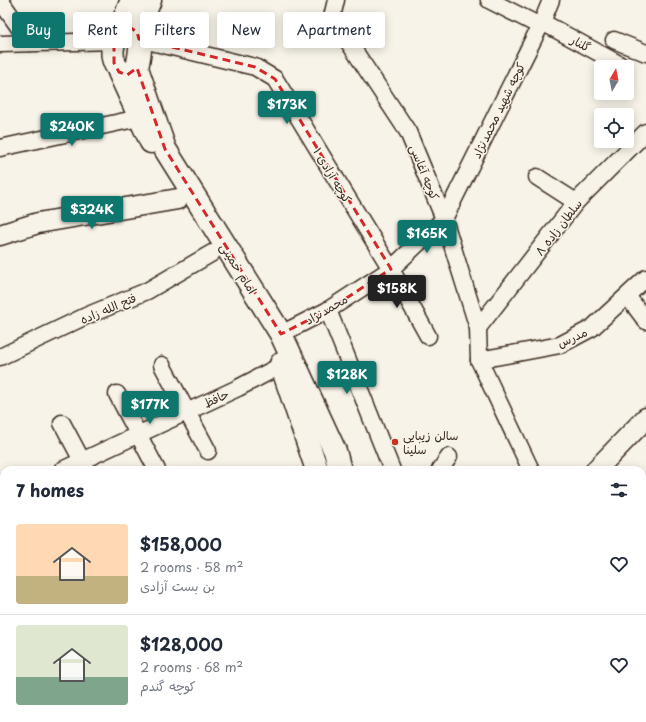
<!DOCTYPE html>
<html lang="en">
<head>
<meta charset="utf-8">
<style>
  body { margin:0; font-family:"Playpen Sans","Playpen Sans Arabic",sans-serif; background:#f2f2f3; color:#1f2937; height:100vh; display:flex; flex-direction:column; font-size:15px; white-space:nowrap }
  * { box-sizing:border-box; margin:0 }
  p { font-size:13px; color:#747a83 }
  .icon { flex:none; width:22px; height:22px; fill:none; stroke:currentColor; stroke-width:2; stroke-linecap:round; stroke-linejoin:round }
  .map { position:relative; flex:1; overflow:hidden }
  .side { position:absolute; left:0px; top:466px; width:646px; height:256px; display:flex; flex-direction:column; background:#fff; border-radius:12px 12px 0 0; box-shadow:0 2px 10px #0003 }
  .side>* { flex:none }
  .top-card { position:absolute; left:12px; top:12px; width:400px; height:36px; display:flex; gap:8px }
  .needle { width:26px; rotate:10deg }
  .controls { position:absolute; left:594px; top:60px; display:grid; gap:8px }
  .controls a { display:grid; place-items:center; width:40px; height:40px; border-radius:4px; background:#fff; box-shadow:0 2px 10px #0003; font-size:20px }
  .price { position:absolute; translate:-50% -34px; padding:0 9px; border-radius:4px; background:#0f766e; color:#fff; font-size:13px; line-height:26px; filter:drop-shadow(0 1px 2px #0008) }
  .price::after { content:''; position:absolute; left:50%; top:24px; width:12px; height:9px; margin-left:-6px; background:inherit; clip-path:polygon(0 0,100% 0,50% 100%) }
  .price.on { background:#222; color:#fff }
  ul { padding:0; list-style:none }
  li { display:flex; align-items:center; gap:12px; height:100px; padding:0 16px }
  li+li { border-top:1px solid #e0e1e3 }
  li span { display:grid; place-items:center; flex:none; width:112px; height:80px; border-radius:4px; color:#555 }
  li>.icon { margin-inline-start:auto }
  span .icon { width:48px; height:48px; fill:#fffc; stroke-width:1 }
  li b { font-size:17px }
  h2 { display:flex; justify-content:space-between; align-items:center; height:48px; padding:0 16px; font-size:17px }
  .tag { padding:0 14px; border-radius:4px; background:#fff; box-shadow:0 2px 10px #0003; font-size:14px; line-height:36px }
  .tag.on { background:#0f766e; color:#fff }
  .map>svg:first-child { display:block }
  .built { fill:#f0e3e8 }
  .lines { fill:none; stroke-linecap:round; stroke-linejoin:round }
  .minor-casing { stroke:#3b2a1e; stroke-width:19 }
  .tertiary-casing { stroke:#3b2a1e; stroke-width:23 }
  .secondary-casing { stroke:#3b2a1e; stroke-width:25 }
  .minor { stroke:#f7f3e8; stroke-width:16 }
  .tertiary { stroke:#f7f3e8; stroke-width:20 }
  .secondary { stroke:#f7f3e8; stroke-width:22 }
  .marked { fill:none; stroke:#d62828; stroke-width:3; stroke-dasharray:8 5; stroke-linejoin:round }
  .poi-dot { fill:#c8321e; stroke:#f7f3e8; stroke-width:1.5 }
  .labels { text-anchor:middle; dominant-baseline:central; stroke-width:3; stroke-linejoin:round; paint-order:stroke }
  .street-label { font-size:12px; fill:#3b2a1e; stroke:#f7f3e8 }
  .poi-label { font-size:12px; fill:#3b2a1e; stroke:#f7f3e8; text-anchor:start }
</style>
</head>
<body>
<div class="map">
<svg width="646" height="722" viewBox="0 0 646 722">
  <rect width="100%" height="100%" fill="#f7f3e8"/>
  <filter id="ink" filterUnits="userSpaceOnUse"><feTurbulence type="fractalNoise" baseFrequency=".025" numOctaves="2"/><feDisplacementMap in="SourceGraphic" scale="8" xChannelSelector="R" yChannelSelector="G"/><feConvolveMatrix kernelMatrix="1 2 1 2 8 2 1 2 1" color-interpolation-filters="sRGB"/></filter>
  <g filter="url(#ink)">
    <g class="built">
      <path d="M0,653h4v65h360l1,4h-365z"/>
      <path d="M537,718h25l2,4h-40z"/>
    </g>
    <g class="lines">
      <defs>
        <g id="minor">
          <path d="M0,0l30,43"/>
          <path d="M336,0l-4,17 76,115 36,87 34,109 1,32 52,110"/>
          <path d="M489,0l51,26"/>
          <path d="M542,22l77,42"/>
          <path d="M139,39l116,28 20,12 116,190 37,67"/>
          <path d="M614,40l32,13"/>
          <path d="M0,44l114,-3"/>
          <path d="M0,148l139,-30"/>
          <path d="M537,177l39,25"/>
          <path d="M628,297l18,24"/>
          <path d="M328,310l64,160"/>
          <path d="M478,328l98,-126 70,-70"/>
          <path d="M281,334l47,-24 63,-41 53,-50 98,-197 9,-22"/>
          <path d="M0,357l86,-41 61,-25 65,-38"/>
          <path d="M479,360l81,-15 32,-17 54,-50"/>
          <path d="M162,365l46,86"/>
          <path d="M117,394l40,76"/>
          <path d="M62,423l25,47"/>
          <path d="M62,470l176,-82 44,-23"/>
          <path d="M440,470l9,-13"/>
          <path d="M0,498l4,-2"/>
          <path d="M642,528l4,-6"/>
          <path d="M0,632l4,-2"/>
          <path d="M642,632l4,8"/>
          <path d="M604,718l2,4"/>
        </g>
        <g id="tertiary">
          <path d="M0,235l38,-12 140,-24"/>
          <path d="M596,470l50,-52"/>
        </g>
        <g id="secondary">
          <path d="M128,26c3,1 7,3 9,6 6,9 2,26 0,36l-10,7c-21,-8 -18,-40 1,-49z"/>
          <path d="M137,32l13,-32"/>
          <path d="M118,33l14,-33"/>
          <path d="M137,68l28,81 116,185 54,117 5,19"/>
          <path d="M119,72l32,70"/>
          <path d="M281,364l36,106"/>
          <path d="M394,718l2,4"/>
          <path d="M411,718l1,4"/>
        </g>
      </defs>
      <use href="#minor" class="minor-casing"/>
      <use href="#tertiary" class="tertiary-casing"/>
      <use href="#secondary" class="secondary-casing"/>
      <use href="#minor" class="minor"/>
      <use href="#tertiary" class="tertiary"/>
      <use href="#secondary" class="secondary"/>
    </g>
  </g>
  <path class="marked" d="M128,26l9,6 2,7 116,28 20,12 116,190 -63,41 -47,24 -116,-185 -28,-81 -10,7 -8,-3 -5,-9v-22l8,-12z"/>
  <circle class="poi-dot" cx="395" cy="442" r="4"/>
  <g class="labels">
    <g class="street-label">
      <text transform="translate(581 43) rotate(29)">گلنار</text>
      <text transform="translate(498 110) rotate(-64)">کوچه شهید محمدنژاد</text>
      <text transform="translate(425 172) rotate(68)">کوچه آغاسی</text>
      <text transform="translate(333 175) rotate(59)">کوچه آزادی ۱</text>
      <text transform="translate(558 227) rotate(-52)">سلطان زاده ۸</text>
      <text transform="translate(239 268) rotate(58)">امام خمینی</text>
      <text transform="translate(108 308) rotate(-23)">فتح الله زاده</text>
      <text transform="translate(326 309) rotate(-30)">محمدنژاد</text>
      <text transform="translate(572 337) rotate(-24)">مدرس</text>
      <text transform="translate(216 398) rotate(-25)">حافظ</text>
    </g>
    <g class="poi-label">
      <text x="403" y="435">سالن زیبایی<tspan x="403" dy="14">سلینا</tspan></text>
    </g>
  </g>
</svg>
<div class="controls">
<a><svg class="needle" viewBox="-14 -14 28 28"><path d="M0-13l5 13h-10z" fill="#e53935"/><path d="M0 13l5-13h-10z" fill="#747a83"/></svg></a>
<a><svg class="icon" aria-label="locate" viewBox="0 0 24 24"><circle cx="12" cy="12" r="6"/><path d="M12 2v4M12 18v4M2 12h4M18 12h4"/></svg></a>
</div>
<b class="price" style="left:287px;top:125px">$173K</b>
<b class="price" style="left:72px;top:147px">$240K</b>
<b class="price" style="left:92px;top:230px">$324K</b>
<b class="price" style="left:427px;top:254px">$165K</b>
<b class="price on" style="left:397px;top:309px">$158K</b>
<b class="price" style="left:347px;top:395px">$128K</b>
<b class="price" style="left:150px;top:425px">$177K</b>
<div class="top-card">
<a class="tag on">Buy</a>
<a class="tag">Rent</a>
<a class="tag">Filters</a>
<a class="tag">New</a>
<a class="tag">Apartment</a>
</div>
<section class="side">
<h2>7 homes<svg class="icon" aria-label="filters" viewBox="0 0 24 24"><path d="M4 7h16M4 17h16"/><circle cx="9" cy="7" r="2"/><circle cx="15" cy="17" r="2"/></svg></h2>
<ul>
<li><span style="background:linear-gradient(#ffd9b3 65%,#c2b280 0)"><svg class="icon" aria-label="home" viewBox="0 0 24 24"><path d="M3 11l9-7 9 7M6 9v11h12V9"/></svg></span><div><b>$158,000</b><p>2 rooms · 58 m²</p><p>بن بست آزادی</p></div><svg class="icon" aria-label="heart" viewBox="0 0 24 24"><path d="M12 20l-8-8c-3-5 5-10 8-4 3-6 11-1 8 4z"/></svg></li>
<li><span style="background:linear-gradient(#dfe7d0 65%,#7fa58c 0)"><svg class="icon" aria-label="home" viewBox="0 0 24 24"><path d="M3 11l9-7 9 7M6 9v11h12V9"/></svg></span><div><b>$128,000</b><p>2 rooms · 68 m²</p><p>کوچه گندم</p></div><svg class="icon" aria-label="heart" viewBox="0 0 24 24"><path d="M12 20l-8-8c-3-5 5-10 8-4 3-6 11-1 8 4z"/></svg></li>
</ul>
</section>
</div>
</body>
</html>
